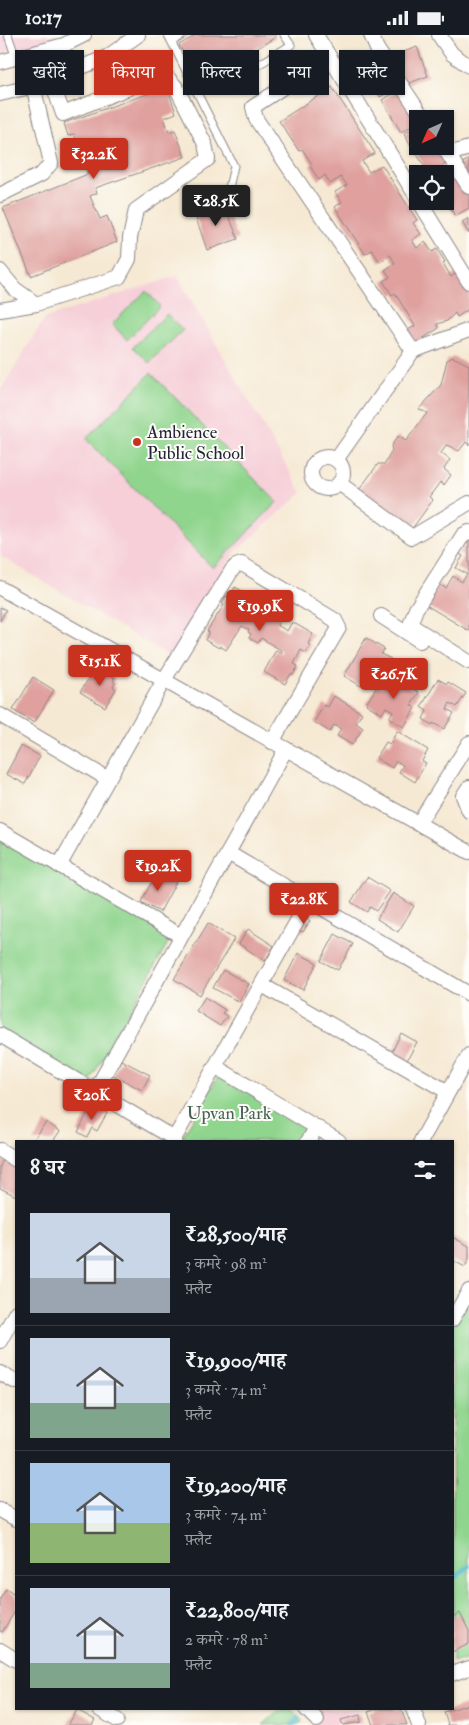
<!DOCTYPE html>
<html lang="hi">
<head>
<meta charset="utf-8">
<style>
  body { margin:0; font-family:"IM FELL Double Pica","Noto Serif Devanagari",serif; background:#242831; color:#f1f3f6; height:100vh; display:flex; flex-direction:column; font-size:19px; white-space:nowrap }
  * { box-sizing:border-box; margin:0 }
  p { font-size:16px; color:#9ea1a6 }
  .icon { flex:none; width:28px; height:28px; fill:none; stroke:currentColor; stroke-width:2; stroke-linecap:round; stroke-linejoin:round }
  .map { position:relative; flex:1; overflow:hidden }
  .sheet { position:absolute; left:15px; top:1105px; width:439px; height:570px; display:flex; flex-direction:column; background:#171b24; border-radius:0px; box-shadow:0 1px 4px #0004 }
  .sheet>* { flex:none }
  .top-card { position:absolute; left:15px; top:15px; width:440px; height:45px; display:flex; gap:10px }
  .needle { width:32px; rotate:225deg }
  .tools { position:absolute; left:409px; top:75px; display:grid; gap:10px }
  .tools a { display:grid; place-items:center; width:45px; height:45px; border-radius:0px; background:#171b24; box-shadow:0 1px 4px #0004; font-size:25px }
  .price { position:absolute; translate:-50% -42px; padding:0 11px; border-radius:5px; background:#c8321e; color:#fff; font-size:16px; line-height:32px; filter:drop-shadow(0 1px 2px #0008) }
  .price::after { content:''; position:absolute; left:50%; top:30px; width:15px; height:11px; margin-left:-8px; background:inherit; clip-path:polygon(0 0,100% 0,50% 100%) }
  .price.selected { background:#222; color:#fff }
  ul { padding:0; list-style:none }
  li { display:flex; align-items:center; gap:15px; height:125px; padding:0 15px }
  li+li { border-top:1px solid #363941 }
  li span { display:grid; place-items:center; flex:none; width:140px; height:100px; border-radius:0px; color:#555 }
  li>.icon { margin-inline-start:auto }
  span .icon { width:60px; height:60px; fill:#fffc; stroke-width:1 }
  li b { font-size:21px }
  h2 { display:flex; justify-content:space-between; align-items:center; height:60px; padding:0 15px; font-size:21px }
  .tag { padding:0 18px; border-radius:0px; background:#171b24; box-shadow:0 1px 4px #0004; font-size:18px; line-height:45px }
  .tag.selected { background:#c8321e; color:#fff }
  .status { display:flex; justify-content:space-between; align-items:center; height:35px; padding:0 25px; background:#171b24; direction:ltr }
  .status svg { height:14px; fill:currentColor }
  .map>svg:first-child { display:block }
  .built { fill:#f6cfd8 }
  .green { fill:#90d58e; stroke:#597c64 }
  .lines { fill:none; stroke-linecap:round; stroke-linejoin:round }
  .stream { stroke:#54bbd1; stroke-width:4.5 }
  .building { fill:#dfa09e }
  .lane-casing { stroke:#8c8687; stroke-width:9 }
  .street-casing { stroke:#8c8687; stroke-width:16 }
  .lane { stroke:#fff; stroke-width:7 }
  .street { stroke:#fff; stroke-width:14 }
  .poi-dot { fill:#c8321e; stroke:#fdfcf7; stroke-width:2 }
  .labels { text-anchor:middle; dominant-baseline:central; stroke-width:4; stroke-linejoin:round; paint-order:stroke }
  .poi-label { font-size:18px; fill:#22223b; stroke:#fdfcf7; text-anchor:start }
  .park-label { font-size:18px; fill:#486158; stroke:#fdfcf7 }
</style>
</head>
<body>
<div class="status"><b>10:17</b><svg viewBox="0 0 49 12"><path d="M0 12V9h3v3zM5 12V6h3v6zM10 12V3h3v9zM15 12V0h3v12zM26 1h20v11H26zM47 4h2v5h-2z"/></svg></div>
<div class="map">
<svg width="469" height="1690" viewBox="0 0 469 1690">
  <rect width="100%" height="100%" fill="#fdfcf7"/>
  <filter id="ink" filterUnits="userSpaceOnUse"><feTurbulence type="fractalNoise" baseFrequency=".02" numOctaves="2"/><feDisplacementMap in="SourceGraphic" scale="10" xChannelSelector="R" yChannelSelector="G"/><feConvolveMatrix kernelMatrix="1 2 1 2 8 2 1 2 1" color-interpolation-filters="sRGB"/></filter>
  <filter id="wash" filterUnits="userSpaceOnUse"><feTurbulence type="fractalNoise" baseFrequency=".0096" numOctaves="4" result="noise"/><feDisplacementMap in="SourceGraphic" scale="20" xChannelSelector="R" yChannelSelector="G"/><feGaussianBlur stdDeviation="1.12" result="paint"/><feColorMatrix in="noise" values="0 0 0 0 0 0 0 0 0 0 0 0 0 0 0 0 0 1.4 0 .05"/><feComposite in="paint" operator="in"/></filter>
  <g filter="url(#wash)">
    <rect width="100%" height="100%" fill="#f6e9d3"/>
    <g class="built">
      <path d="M0,0h58l-58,20z"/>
      <path d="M177,241l125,217 -67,59 -64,105 -171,-101v-165l45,-73z"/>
      <path d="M315,1674h43l5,16h-51l5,-6z"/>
    </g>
    <g class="green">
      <path d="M146,256l14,15 -33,34 -15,-16z"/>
      <path d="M167,279l16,16 -34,33 -16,-16z"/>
      <path d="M151,338l126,129 -64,66 -127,-129z"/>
      <path d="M0,802l172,99 -83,147 -89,-53z"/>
      <path d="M219,1039l88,52 -9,15h-118z"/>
      <path d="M469,1260v363l-16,4 -1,-339z"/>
      <path d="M281,1674h10l11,12 -3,4h-36z"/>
    </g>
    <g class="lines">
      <g class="stream">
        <path d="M452,1545l17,-14"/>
        <path d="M292,1690l7,-7"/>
      </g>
    </g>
    <g id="blocks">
      <g class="building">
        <path d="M196,0h79l1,2 -75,45 -22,-37z"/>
        <path d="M417,12l11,29 -24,9 -11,-29z"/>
        <path d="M385,30l13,21 -18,11 -13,-21z"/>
        <path d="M167,52l9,26 -12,5 5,14 6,-2 10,27 -90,31 2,5 -7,3 10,23 7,-3 10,26 -86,34 -28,-68 85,-34 -14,-40 -6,2 -4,-13z"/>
        <path d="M332,52l43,66 -13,8 7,11 13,-7 35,55 -4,3 8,11 -9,6 5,8 8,-6 7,10 5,-3 8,13 -2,1 8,14 7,-5 11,17v20l-12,8 -2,-4 -8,8 -10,3 2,4 -23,15 -8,-13 7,-4 -20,-33 -3,2 -9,-14 7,-4 -5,-7 10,-7 -5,-8 -10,7 -8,-12 -7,4 -30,-47 7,-5 -7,-10 12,-7 -6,-8 -11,7 -5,-9 -6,5 -9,-14 2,-2 -10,-15 -3,2 -20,-30z"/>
        <path d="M401,54l17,30v4l-17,9 -19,-32z"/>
        <path d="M418,91v17l-7,4 -7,-14z"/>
        <path d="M423,111h17l9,16 -20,12 -14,-23z"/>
        <path d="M469,124v25l-11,-18z"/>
        <path d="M453,132l16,29v12l-14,8 -10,-17v-25h-5z"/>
        <path d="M225,170l13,34 -31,11 -12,-35z"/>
        <path d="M469,183v16l-7,-12z"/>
        <path d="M453,322l16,8v80l-3,-3 -7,9 -12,-6 -6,8 9,7 -6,9 7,6 -7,10 -4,-3 -11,15 4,3 -22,30 -52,-40 19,-26h7l7,-14 -1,-4 7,-10 8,5 21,-28 -8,-4 22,-24 6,-25z"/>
        <path d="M469,501v95l-43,-26 13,-21 7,4 7,-12 9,6 5,-8 -11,-6 7,-12 -4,-3z"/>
        <path d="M235,552l20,11 -5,8 7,4 6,-10 21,12 -7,13 10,6 5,-9 21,12 -5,10 3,1 -5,8 -5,-3 -7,14 4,2 -5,9 -2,-1 -6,10 -21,-12 12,-22 5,3 1,-2 -21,-13 -3,5 -9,-5 2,-4 -3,-2 1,-2 -7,-4 -16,24 -6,-4 -1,2 -14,-8 4,-8 -2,-1 17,-26 -2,-1 4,-8 3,1z"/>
        <path d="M0,572l6,3 -6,11z"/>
        <path d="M366,603l18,11 -3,5 10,5 -17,28 -10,-6 -3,5 -17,-10z"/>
        <path d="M96,632l19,11 -2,3 2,2 -2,4 3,2 -11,18 -25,-15z"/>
        <path d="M390,641l29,16 -8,13 4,3 -11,19 -15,-9 4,-7 -7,-4 -4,7 -16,-10 12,-19 4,2z"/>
        <path d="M33,642l21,13 -20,33 -21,-13z"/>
        <path d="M438,644l9,5 1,-2 18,11 -9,14 -7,-4 -3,6 7,4 -10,16 -11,-6 -1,2 -9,-6 4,-8 -6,-4z"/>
        <path d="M334,661l28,17 -6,10 7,5 -11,17 -15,-9 4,-7 -7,-4 -4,7 -16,-10 10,-17 4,2z"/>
        <path d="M397,696l31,19 -6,11 4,2 -11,19 -16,-10 4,-7 -7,-4 -4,7 -16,-10 10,-16 4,2z"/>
        <path d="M21,711l19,10 -15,28 -19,-10z"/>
        <path d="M157,837l19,10 -16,30 -19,-10z"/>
        <path d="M367,842l23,14 -14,20 -6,-4 -3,5 -16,-10z"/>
        <path d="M393,858l21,13 -16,26 -21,-13z"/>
        <path d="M305,883l5,3 -7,11 -5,-2z"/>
        <path d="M208,888l26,16 -34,56 -26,-16z"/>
        <path d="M248,894l26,17 -9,15 -26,-17z"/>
        <path d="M335,899l18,10 -15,26 -17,-9z"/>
        <path d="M298,918l19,10 -14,27 -19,-10z"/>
        <path d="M223,935l26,14 -10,18 -26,-14z"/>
        <path d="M205,962l20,13 -3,3 5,3 -7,10 -24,-15z"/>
        <path d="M401,998l16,9 -11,20 -15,-8z"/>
        <path d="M121,1025l29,15 -8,15 -29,-15z"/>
        <path d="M92,1070l15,8 -10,18 -5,-3 -5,9 -9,-5z"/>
        <path d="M46,1087l14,9 -7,10h-20z"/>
        <path d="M3,1125l13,7v29l-16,-8v-22z"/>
        <path d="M452,1202l17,9v13l-4,8 -13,-7z"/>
        <path d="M6,1554l10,7v14l-14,22 -2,-1v-32z"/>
        <path d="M460,1578l9,18v13l-17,8v-35z"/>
        <path d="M469,1669v19l-5,2h-16l-4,-13z"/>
        <path d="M377,1674h24l6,16h-34l-5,-13z"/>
        <path d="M77,1675l18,10 -3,5h-24z"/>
        <path d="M360,1680l1,7 -18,3 -2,-5z"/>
      </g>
    </g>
  </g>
  <g filter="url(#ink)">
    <use href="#blocks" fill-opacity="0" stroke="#8c8687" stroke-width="1"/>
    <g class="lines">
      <defs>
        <g id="lane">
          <path d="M8,0l8,23"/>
          <path d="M168,0l66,131 -9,39"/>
          <path d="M172,7l11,-7"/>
          <path d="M220,53l71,-43 -7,-10"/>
        </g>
        <g id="street">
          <path d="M316,0l102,164"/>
          <path d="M371,0l6,14 47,70"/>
          <path d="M439,0l13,19 17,12"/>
          <path d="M329,22l-76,50 3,12 157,232"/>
          <path d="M0,27l64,-17 20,-10"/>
          <path d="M0,59l34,-8 73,-29 31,-22"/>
          <path d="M443,111l26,41"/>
          <path d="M449,119l20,-6"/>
          <path d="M0,160l42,-21 9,-11 -25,-108"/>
          <path d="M419,166l50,81"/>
          <path d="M0,236l15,18 21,15"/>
          <path d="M0,275l36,-6 83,-27 10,-18 1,-21 6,-28 72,-51 -3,-15 -29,-57 -7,-8 -13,-2 -93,37 -12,-35"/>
          <circle cx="327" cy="438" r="16"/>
          <path d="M336,425l77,-109 56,-21"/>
          <path d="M339,448l73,54 57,-34"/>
          <path d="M469,497l-6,3 -47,74 -5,13 1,4 57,36"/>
          <path d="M0,553l469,264"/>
          <path d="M381,581l39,25"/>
          <path d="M0,680l108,64"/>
          <path d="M469,752l-6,9 6,15"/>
          <path d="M418,789l51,-81"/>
          <path d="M0,796l181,105"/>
          <path d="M228,818l241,141"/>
          <path d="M59,831l105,-186 68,-110 4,-4 6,-2 93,56 4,8 -67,114"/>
          <path d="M262,950l186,107"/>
          <path d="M0,1000l175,104"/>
          <path d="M216,1032l123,74"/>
          <path d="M95,1056l191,-342"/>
          <path d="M173,1106l136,-241"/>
          <path d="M308,1106l9,-14"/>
          <path d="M421,1106l48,-86"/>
          <path d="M0,1115l16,10"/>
          <path d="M452,1285l17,-29"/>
          <path d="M0,1306l16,-29"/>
          <path d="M0,1338l16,9"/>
          <path d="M0,1475l16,9"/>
          <path d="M0,1615l16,10"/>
          <path d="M452,1639l17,-6"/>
          <path d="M99,1674l18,11"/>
          <path d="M306,1674l11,11"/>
          <path d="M413,1674l6,16"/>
        </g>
      </defs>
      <use href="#lane" class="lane-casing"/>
      <use href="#street" class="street-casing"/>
      <use href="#lane" class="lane"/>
      <use href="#street" class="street"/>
    </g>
  </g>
  <circle class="poi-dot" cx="137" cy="407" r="5"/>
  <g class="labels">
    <g class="poi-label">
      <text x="147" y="397">Ambience<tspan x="147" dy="21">Public School</tspan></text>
    </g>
    <g class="park-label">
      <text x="229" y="1078">Upvan Park</text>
    </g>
  </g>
</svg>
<div class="tools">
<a><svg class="needle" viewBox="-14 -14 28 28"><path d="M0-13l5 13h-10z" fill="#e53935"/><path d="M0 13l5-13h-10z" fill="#9ea1a6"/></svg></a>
<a><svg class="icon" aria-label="locate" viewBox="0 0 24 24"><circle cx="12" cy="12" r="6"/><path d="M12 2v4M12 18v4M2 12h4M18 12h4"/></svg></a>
</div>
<b class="price" style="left:94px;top:145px">₹32.2K</b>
<b class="price selected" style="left:216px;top:192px">₹28.5K</b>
<b class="price" style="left:260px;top:597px">₹19.9K</b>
<b class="price" style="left:100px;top:652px">₹15.1K</b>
<b class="price" style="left:394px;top:665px">₹26.7K</b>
<b class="price" style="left:158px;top:857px">₹19.2K</b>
<b class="price" style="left:304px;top:890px">₹22.8K</b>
<b class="price" style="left:92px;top:1086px">₹20K</b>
<div class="top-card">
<a class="tag">खरीदें</a>
<a class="tag selected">किराया</a>
<a class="tag">फ़िल्टर</a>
<a class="tag">नया</a>
<a class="tag">फ़्लैट</a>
</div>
<section class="sheet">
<h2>8 घर<svg class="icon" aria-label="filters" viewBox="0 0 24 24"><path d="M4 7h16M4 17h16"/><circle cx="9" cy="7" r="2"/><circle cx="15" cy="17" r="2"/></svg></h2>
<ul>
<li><span style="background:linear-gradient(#c9d6e8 65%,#9aa5b1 0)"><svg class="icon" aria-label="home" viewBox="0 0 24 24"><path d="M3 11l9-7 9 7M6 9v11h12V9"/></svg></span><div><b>₹28,500/माह</b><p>3 कमरे · 98 m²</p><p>फ़्लैट</p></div></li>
<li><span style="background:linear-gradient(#c9d6e8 65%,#7fa58c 0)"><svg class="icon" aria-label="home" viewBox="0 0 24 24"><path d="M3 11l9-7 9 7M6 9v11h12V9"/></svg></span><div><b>₹19,900/माह</b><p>3 कमरे · 74 m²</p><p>फ़्लैट</p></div></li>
<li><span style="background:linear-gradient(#a9c7e8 60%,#8fb573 0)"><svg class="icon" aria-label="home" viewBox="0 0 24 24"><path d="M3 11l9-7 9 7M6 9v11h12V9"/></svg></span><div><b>₹19,200/माह</b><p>3 कमरे · 74 m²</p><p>फ़्लैट</p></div></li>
<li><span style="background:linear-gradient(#c9d6e8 75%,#7fa58c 0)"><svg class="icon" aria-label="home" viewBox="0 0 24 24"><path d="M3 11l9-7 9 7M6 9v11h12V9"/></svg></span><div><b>₹22,800/माह</b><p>2 कमरे · 78 m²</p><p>फ़्लैट</p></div></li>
</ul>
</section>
</div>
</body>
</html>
